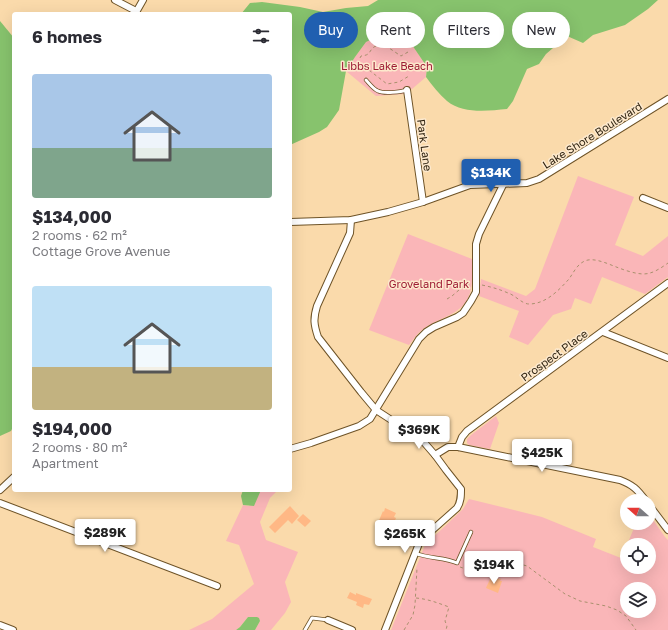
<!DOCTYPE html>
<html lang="en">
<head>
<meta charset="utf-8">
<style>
  body { margin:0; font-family:"Golos Text",sans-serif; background:#f2f2f3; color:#2b2b33; height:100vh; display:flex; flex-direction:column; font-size:15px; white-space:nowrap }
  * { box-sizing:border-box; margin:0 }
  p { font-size:13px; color:#7c7c81 }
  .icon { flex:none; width:22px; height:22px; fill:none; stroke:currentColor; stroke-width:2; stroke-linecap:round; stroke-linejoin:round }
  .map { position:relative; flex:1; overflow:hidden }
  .panel { position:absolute; left:12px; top:12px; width:280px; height:480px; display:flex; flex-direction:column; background:#fff; border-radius:4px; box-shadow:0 4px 16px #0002 }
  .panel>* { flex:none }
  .hud { position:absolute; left:304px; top:12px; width:304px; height:36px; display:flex; gap:8px }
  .needle { width:26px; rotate:291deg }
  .buttons { position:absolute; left:620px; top:494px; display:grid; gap:8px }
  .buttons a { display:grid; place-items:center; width:36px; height:36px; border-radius:50%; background:#fff; box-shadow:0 4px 16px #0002; font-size:20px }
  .price { position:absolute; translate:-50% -34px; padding:0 9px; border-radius:4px; background:#fff; color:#222; font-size:13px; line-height:26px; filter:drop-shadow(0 1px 2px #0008) }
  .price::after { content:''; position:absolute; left:50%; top:24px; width:12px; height:9px; margin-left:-6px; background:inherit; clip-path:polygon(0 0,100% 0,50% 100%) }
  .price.selected { background:#205fb0; color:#fff }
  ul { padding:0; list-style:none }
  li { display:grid; align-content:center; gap:8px; height:212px; padding:0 20px }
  li span { display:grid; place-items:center; height:124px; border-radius:4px; color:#555 }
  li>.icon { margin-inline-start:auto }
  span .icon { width:72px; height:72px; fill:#fffc; stroke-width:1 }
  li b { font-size:17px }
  h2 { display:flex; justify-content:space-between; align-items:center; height:48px; padding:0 20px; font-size:17px }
  .tag { padding:0 14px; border-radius:18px; background:#fff; box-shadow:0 4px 16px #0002; font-size:14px; line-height:36px }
  .tag.selected { background:#205fb0; color:#fff }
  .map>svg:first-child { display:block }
  .green { fill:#fab6b8; fill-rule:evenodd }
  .water { fill:#87c36d }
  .building { fill:#ffb885 }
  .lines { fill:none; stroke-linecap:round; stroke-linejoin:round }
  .service-casing { stroke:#6e5327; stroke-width:4.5 }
  .minor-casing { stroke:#6e5327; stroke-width:8 }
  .path { stroke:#a9906d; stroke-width:1; stroke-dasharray:3 3; stroke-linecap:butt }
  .service { stroke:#fff; stroke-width:3 }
  .minor { stroke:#fff; stroke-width:6 }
  .labels { text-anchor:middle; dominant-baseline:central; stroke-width:3; stroke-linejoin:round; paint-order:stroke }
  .park-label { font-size:11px; fill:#9e1d36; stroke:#fde9cd }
  .street-label { font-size:11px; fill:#2a1e0c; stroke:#fde9cd }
</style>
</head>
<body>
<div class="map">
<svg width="668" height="630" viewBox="0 0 668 630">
  <rect width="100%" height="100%" fill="#fadaab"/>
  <g class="green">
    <path d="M389,31l19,8 19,28 -1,10 -14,12 -8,5 -28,2 -30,-25 9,-14 11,-15z"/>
    <path d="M578,176l56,21 -19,48 28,11 25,-20v41l-23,17 -43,-17 -11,27 -16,-6 -4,11 -18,6 -25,30 -19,-8 10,-26 -40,-15 2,-17 45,17 9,-7z"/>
    <path d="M408,234l64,25c0,10 1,20 -1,30 -5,25 -28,27 -45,38 -7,4 -12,12 -17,18l-40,-15z"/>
    <path d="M496,416l3,7 -9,26 -21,-4 -2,-2v-4l4,-4z"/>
    <path d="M261,490h17l-8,8 -10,24 6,18 32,12 -13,30 6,20 -6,11 -14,17h-16l5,-9 -12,-4 -8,10 -4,3h-47l23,-11 42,-35 -15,-39 -13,-4 17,-36 6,1z"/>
    <path d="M469,499l73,18 54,22 -3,8 28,11 6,-13v22h22v-22h-22l9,-22h13v-9l16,23 3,3v90h-277l34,-85 38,-36zM627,589h22v22h-22z"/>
  </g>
  <g class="water">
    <path d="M378,0h280l-10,9 -23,16 -32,10 -10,8 -16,-7 -21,18 -7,10 -12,5 -14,32 -6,8c-20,2 -44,5 -60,-8 -8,-7 -15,-16 -21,-24l1,-10 -19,-28 -19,-8 -23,11 -11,15 -9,14 -7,39 -12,17 -8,5 -29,13v-131h-49l9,-11 12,-1 38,5 23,5 23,-4 22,-2z"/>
    <path d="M0,21l14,17v387l-3,6 -11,5z"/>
    <path d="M243,490h18l-7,16 -11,-1 -2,-9z"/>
    <path d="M248,617h9l2,1 1,3 -5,9h-19l4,-3z"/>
  </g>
  <g class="building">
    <path d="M290,506l9,10 -7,8 -4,-4 -13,13 -6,-6z"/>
    <path d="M385,508l11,5 -2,4 2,1 -3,7 2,1 -3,7 -1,-1 -1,4 -9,-3 2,-6 -6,-2 6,-14 1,1z"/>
    <path d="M303,514l8,7 -6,6 -8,-7z"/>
    <path d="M491,577l10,2 -1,2h2l-4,12 -12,-5z"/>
    <path d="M350,592l6,3v-2l16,6 -3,6 -5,-1 -1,4 -7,-3 1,-3 -10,-4z"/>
  </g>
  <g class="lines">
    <defs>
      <g id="service">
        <path d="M366,80c3,3 7,9 12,11 6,3 23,1 29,-1"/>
        <path d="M415,553c14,6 29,4 42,10l14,-31"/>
        <path d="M305,630l7,-12 16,2"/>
      </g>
      <g id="minor">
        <path d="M115,0l21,11"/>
        <path d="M135,14l8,-14"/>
        <path d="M407,90l16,112"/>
        <path d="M643,198l25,10"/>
        <path d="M351,220l-1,13 -33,73c-4,13 -3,19 1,31l43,55 15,18 46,30 13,15 11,15 15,19c0,7 0,13 -4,19l-37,33 -35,89"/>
        <path d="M290,222l61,-2 37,-8 35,-10 47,-17 57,-2 12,-4 129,-80"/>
        <path d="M603,332l65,26"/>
        <path d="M458,447l4,-10 5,-6 201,-148"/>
        <path d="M290,449l21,-6 48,-17 11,-7 49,-80 7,-7 8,-5 23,-10 6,-4 8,-12 5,-9v-48l3,-10 25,-51"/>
        <path d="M435,455l13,-8h10l162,33c13,5 17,9 26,21"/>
        <path d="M0,490l14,-13"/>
        <path d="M0,503l217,83"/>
        <path d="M649,505l19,25"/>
        <path d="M328,620l24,10"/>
        <path d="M0,625l13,5"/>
      </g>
    </defs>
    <use href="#service" class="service-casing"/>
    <use href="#minor" class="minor-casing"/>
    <g class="path">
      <path d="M408,52l-7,4c-7,-4 -18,-15 -27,-9 -6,5 -3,8 -13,9l-4,8 4,3h4l22,17 12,-2 10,-6"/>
      <path d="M482,285c9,2 17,4 26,8 7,2 14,11 21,11 17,0 30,-14 40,-25 5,-7 9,-17 19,-19 6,-1 12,1 18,3 11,4 32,14 44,10 5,-1 14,-7 18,-10"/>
      <path d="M447,299l5,-3 14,-12h3"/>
      <path d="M460,567l17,6 8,-1 15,5 10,-13h10l7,2 38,28 15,7 26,5 11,4 9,6 10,14"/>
      <path d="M416,598c12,1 22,5 33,9l-4,14 2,5 -1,4"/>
      <path d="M404,630l9,-15 2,-10 2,-37"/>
    </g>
    <use href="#service" class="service"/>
    <use href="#minor" class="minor"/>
  </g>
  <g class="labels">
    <g class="park-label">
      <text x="387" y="65">Libbs Lake Beach</text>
      <text x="429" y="283">Groveland Park</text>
    </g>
    <g class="street-label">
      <text transform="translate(592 135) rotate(-32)">Lake Shore Boulevard</text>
      <text transform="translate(425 145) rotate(82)">Park Lane</text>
      <text transform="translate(554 355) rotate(-36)">Prospect Place</text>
    </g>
  </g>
</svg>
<div class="buttons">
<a><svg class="needle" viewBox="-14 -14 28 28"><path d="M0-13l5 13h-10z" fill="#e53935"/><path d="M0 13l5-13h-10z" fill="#7c7c81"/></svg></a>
<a><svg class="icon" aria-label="locate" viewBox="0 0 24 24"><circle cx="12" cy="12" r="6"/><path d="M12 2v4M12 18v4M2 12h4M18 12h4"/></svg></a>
<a><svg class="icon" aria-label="layers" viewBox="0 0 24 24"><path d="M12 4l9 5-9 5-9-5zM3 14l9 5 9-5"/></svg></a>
</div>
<b class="price selected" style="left:491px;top:193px">$134K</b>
<b class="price" style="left:419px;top:450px">$369K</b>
<b class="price" style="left:542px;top:473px">$425K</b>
<b class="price" style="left:105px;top:553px">$289K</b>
<b class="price" style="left:405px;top:554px">$265K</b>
<b class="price" style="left:494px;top:585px">$194K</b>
<div class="hud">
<a class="tag selected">Buy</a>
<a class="tag">Rent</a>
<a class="tag">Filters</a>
<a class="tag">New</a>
</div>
<section class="panel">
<h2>6 homes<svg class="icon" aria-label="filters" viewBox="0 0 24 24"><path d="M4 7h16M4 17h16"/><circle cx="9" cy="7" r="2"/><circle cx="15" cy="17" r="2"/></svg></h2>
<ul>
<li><span style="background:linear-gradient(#a9c7e8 60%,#7fa58c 0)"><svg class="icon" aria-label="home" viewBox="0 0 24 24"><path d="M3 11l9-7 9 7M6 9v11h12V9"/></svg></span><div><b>$134,000</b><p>2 rooms · 62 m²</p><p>Cottage Grove Avenue</p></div></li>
<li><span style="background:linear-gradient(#bfe0f5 65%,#c2b280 0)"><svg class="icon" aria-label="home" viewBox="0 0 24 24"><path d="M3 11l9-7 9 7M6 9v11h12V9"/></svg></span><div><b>$194,000</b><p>2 rooms · 80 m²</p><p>Apartment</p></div></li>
</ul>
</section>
</div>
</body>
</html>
